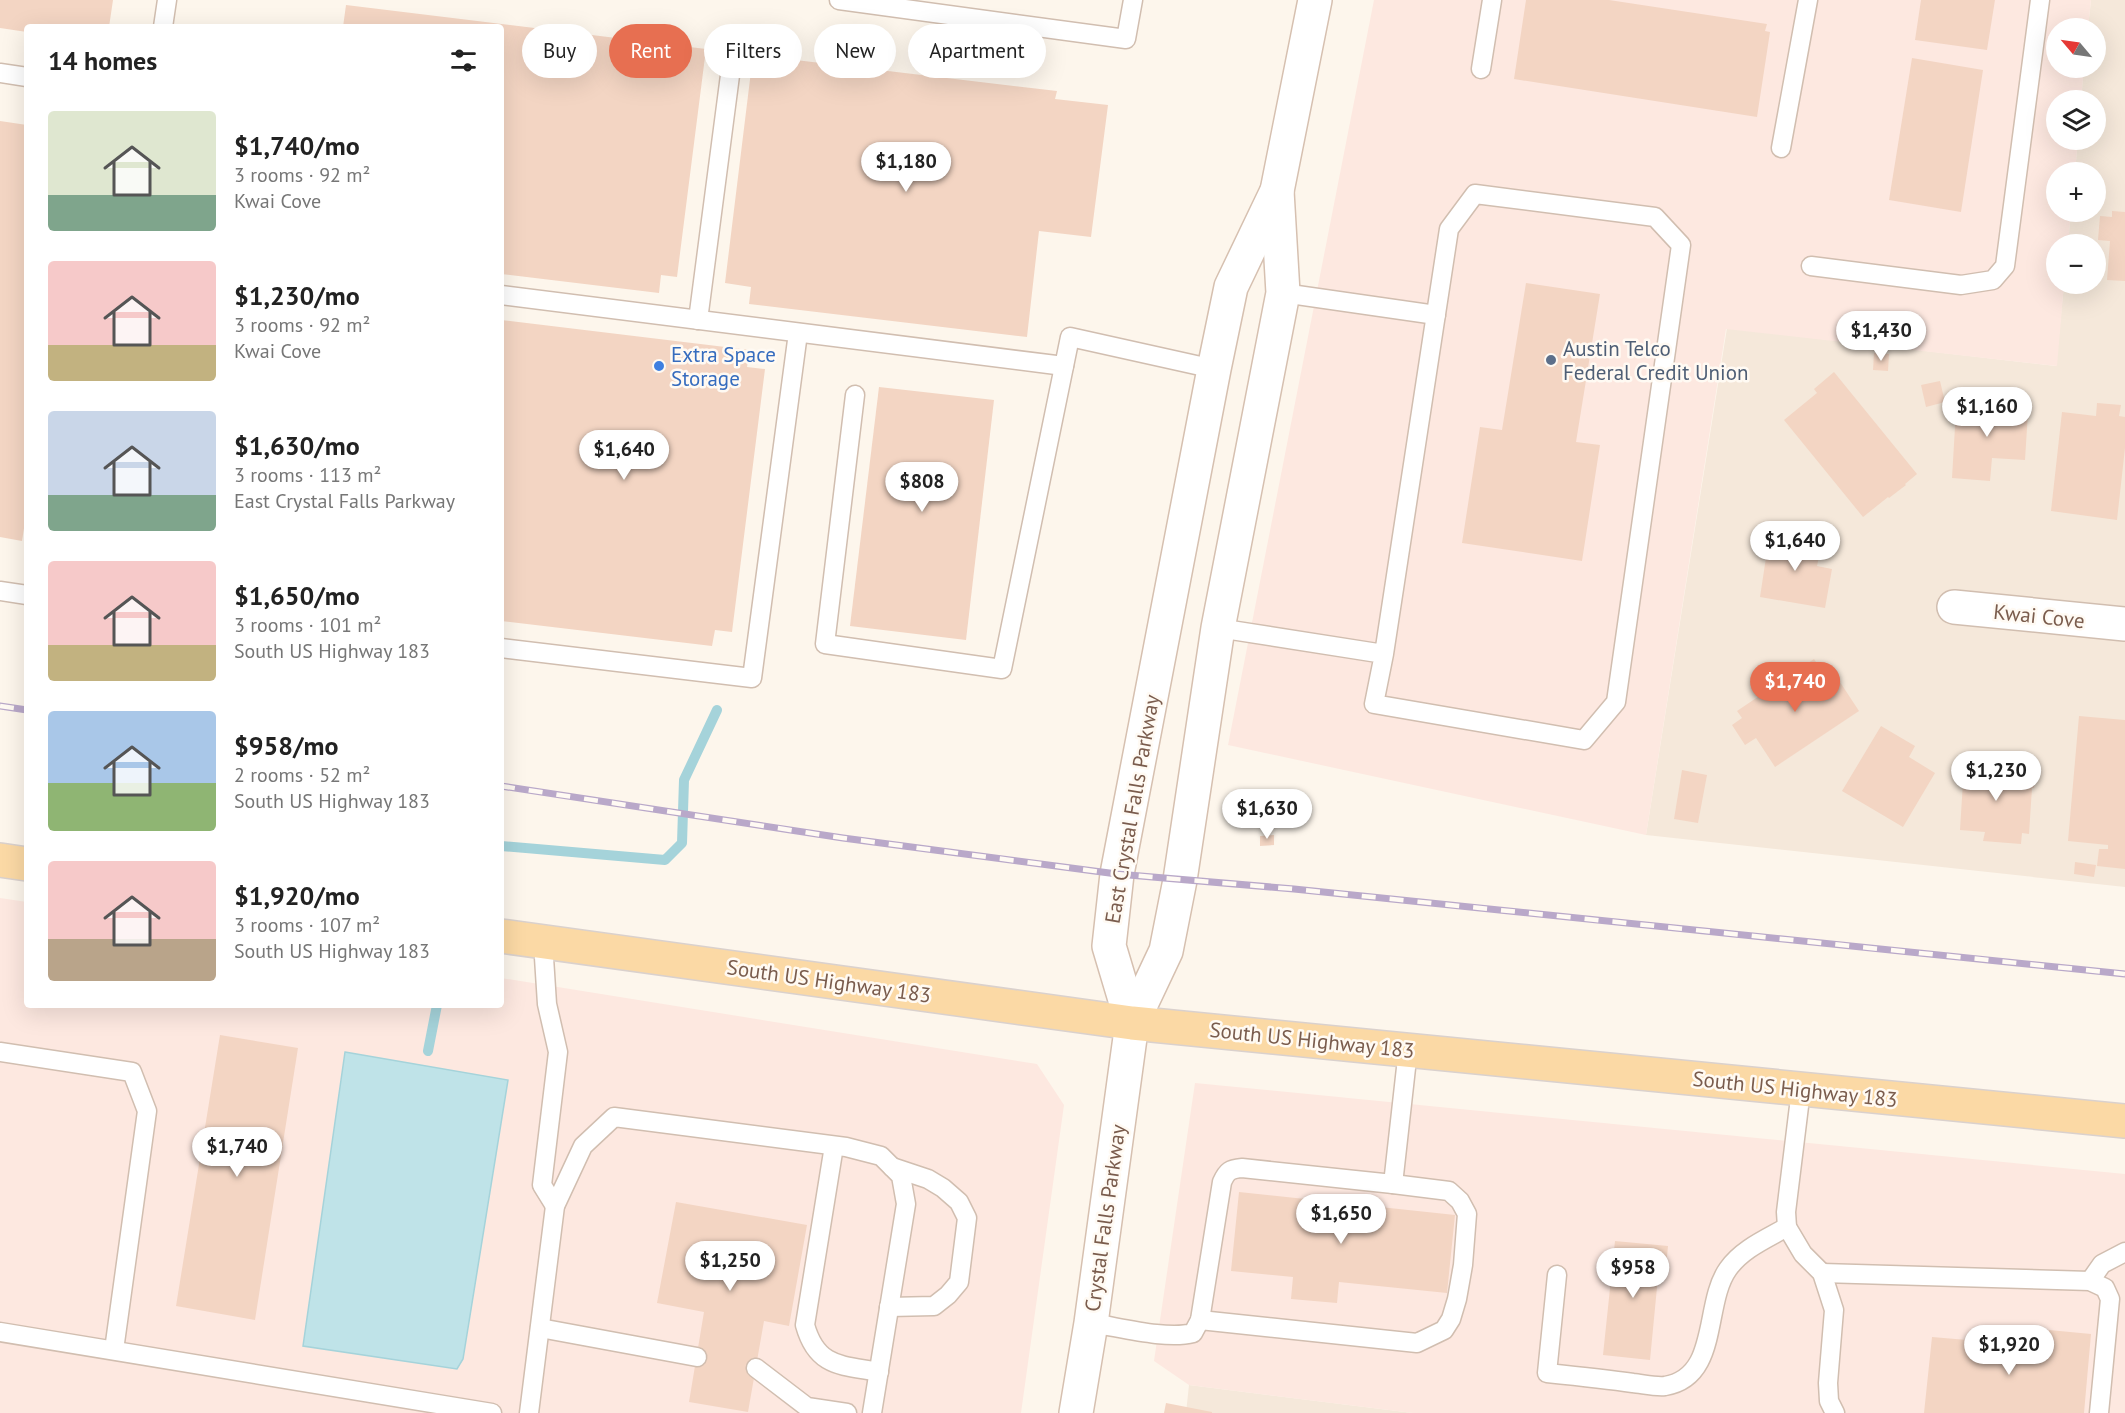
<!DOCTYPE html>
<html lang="en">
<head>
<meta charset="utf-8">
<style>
  body { margin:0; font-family:"PT Sans",sans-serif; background:#f6f6f6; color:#222; height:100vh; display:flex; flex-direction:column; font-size:22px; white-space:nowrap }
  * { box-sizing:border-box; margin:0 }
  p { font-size:20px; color:#767676 }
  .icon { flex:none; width:33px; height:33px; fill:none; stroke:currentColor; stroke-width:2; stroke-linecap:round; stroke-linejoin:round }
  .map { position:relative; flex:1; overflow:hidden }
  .sheet { position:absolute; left:24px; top:24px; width:480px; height:984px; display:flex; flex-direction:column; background:#fff; border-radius:6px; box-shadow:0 6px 24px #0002 }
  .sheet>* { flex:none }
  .hud { position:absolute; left:522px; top:24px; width:570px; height:54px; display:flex; gap:12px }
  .needle { width:39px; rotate:299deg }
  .buttons { position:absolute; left:2046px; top:18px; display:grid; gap:12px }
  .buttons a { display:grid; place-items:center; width:60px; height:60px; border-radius:50%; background:#fff; box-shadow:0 6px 24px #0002; font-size:30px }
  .price { position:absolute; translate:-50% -51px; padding:0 14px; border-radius:21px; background:#fff; color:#222; font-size:20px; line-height:39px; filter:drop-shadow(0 2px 3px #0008) }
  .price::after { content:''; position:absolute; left:50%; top:36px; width:18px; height:14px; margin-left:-9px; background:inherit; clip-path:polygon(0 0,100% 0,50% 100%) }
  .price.on { background:#e76f51; color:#fff }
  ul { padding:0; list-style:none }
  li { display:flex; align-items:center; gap:18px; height:150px; padding:0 24px }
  li span { display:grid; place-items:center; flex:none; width:168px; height:120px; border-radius:6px; color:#555 }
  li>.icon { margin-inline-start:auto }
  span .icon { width:72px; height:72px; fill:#fffc; stroke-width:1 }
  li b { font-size:26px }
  h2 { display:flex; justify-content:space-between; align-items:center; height:72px; padding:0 24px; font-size:26px }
  .pill { padding:0 21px; border-radius:27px; background:#fff; box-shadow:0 6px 24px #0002; font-size:21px; line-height:54px }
  .pill.on { background:#e76f51; color:#fff }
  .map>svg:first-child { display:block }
  .residential { fill:#f5e8da }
  .commercial { fill:#fde8e0 }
  .water { fill:#bfe3e8; stroke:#a5d3da; stroke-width:1.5 }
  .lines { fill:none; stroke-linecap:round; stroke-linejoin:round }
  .stream { stroke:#a5d3da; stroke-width:10 }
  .building { fill:#f3d5c3 }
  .service-casing { stroke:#d1beb0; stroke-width:21 }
  .minor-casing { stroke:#d1beb0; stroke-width:36 }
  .secondary-casing { stroke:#d6c0b0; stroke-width:36 }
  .primary-casing { stroke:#dad1cd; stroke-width:36 }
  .service { stroke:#fff; stroke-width:18 }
  .minor { stroke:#fff; stroke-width:33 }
  .secondary { stroke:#fff; stroke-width:33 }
  .primary { stroke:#fbd9a5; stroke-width:33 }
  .rail-casing { stroke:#b9a8c9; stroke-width:7 }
  .rail { stroke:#fffaf3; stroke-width:4.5; stroke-dasharray:14; stroke-linecap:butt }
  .service-dot { fill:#5c6f8a; stroke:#fffaf3; stroke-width:2 }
  .shop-dot { fill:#3f7fe0; stroke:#fffaf3; stroke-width:2 }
  .labels { text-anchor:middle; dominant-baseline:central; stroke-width:5; stroke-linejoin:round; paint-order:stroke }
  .service-label { font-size:21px; fill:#4e5e75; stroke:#fffaf3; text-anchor:start }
  .shop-label { font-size:21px; fill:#366cbe; stroke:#fffaf3; text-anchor:start }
  .street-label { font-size:21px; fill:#7a5c4d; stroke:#fffaf3 }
</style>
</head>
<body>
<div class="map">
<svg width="2125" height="1413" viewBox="0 0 2125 1413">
  <rect width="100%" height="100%" fill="#fdf6ec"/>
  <g class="residential">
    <path d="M2091,0h34v887l-479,-52 81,-507 329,38 8,-82h32v-40h-28l3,-32h25v-40h-21l3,-32h18v-40h-15l3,-32h12v-40h-8z"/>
    <path d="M1189,1385l224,28h-227z"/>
  </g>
  <g class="commercial">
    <path d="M1374,0h717l-3,28h-32v40h28l-3,32h-25v40h22l-3,32h-19v40h15l-3,32h-12v40h8l-7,82 -331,-37 -80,506 -418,-90z"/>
    <path d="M0,898l27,4v103h474v-27l536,86 27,41 -43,308h-1021z"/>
    <path d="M1195,1083l930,91v239h-712l-224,-28 -35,-24z"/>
  </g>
  <path class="water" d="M345,1052l163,28 -45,279 -6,10 -154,-23z"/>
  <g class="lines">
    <g class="stream">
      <path d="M501,846l164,14 17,-17 2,-63 33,-70"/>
      <path d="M428,1051l9,-46"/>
    </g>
  </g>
  <g class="building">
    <path d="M0,0h113l-4,27h-82v5l-27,-4z"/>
    <path d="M1526,0h83l158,24 -2,7 5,1 -13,85 -243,-38z"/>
    <path d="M1921,0h74l-8,50 -72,-10z"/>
    <path d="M346,5l360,44 -29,228 -16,-2 -2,18 -158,-19v-247h-158z"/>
    <path d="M753,55l304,36 -2,8 53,6 -17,132 -52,-6 -12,106 -278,-33 2,-17 -26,-4z"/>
    <path d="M1912,58l71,12 -22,142 -72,-12z"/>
    <path d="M0,121l27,4v384l-5,32 -22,-4z"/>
    <path d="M2112,211l13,1v69l-18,-1 3,-39 -12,-1 2,-24 12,1z"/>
    <path d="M1526,283l74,11 -24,148 24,3 -18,116 -120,-18 18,-116 22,3z"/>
    <path d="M501,320l249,30 -3,17 18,2 -33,263 -17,-2 -3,16 -211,-25z"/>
    <path d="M1874,353l15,1 -1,17 -15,-1z"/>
    <path d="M1834,372l83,102 -12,10 1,1 -17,13 -1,-1 -25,20 -79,-97 33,-27 -3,-4z"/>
    <path d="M1940,381l5,21 -19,5 -5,-22z"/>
    <path d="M879,387l115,13 -28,240 -116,-14z"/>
    <path d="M1974,396l26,2v13l28,1 -3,48 -33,-2 -2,23 -38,-3 4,-68 17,1z"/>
    <path d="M2097,403l24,2 -2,11 6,1v31l-8,72 -66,-9 11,-99 34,4z"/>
    <path d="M1773,534l49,8 -5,24 15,3 -7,39 -65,-11 7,-46h3z"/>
    <path d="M1814,659l17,25 7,-5 21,32 -84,56 -19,-29 -11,7 -13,-20 10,-7 -5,-7z"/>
    <path d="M2079,716l46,4v149l-28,-3 2,-17h9v-4l-40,-4z"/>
    <path d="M1881,726l34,20 -6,11 26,16 -32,54 -61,-36z"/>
    <path d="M1969,761l36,2 -1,9 31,2 -1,14h-2l-3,46 -7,-1 -1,11 -38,-3 2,-9 -25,-2 4,-65 5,1z"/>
    <path d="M1682,770l25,5 -9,48 -24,-4z"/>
    <path d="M1274,835v10l-14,1v-10z"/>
    <path d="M2075,862l21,3 -2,12 -20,-3z"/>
    <path d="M220,1035l78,13 -43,272 -79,-14z"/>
    <path d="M1239,1192l216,23 -8,78 -108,-11 -2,21 -46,-4 2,-22 -62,-6z"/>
    <path d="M676,1202l131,23 -18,101 -25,-5 -16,91 -59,-10 15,-90 -47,-9z"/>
    <path d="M1615,1241l53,5 -3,32 -7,-1 -8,83 -47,-5z"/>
    <path d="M2049,1330l42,4 -7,79h-160l8,-76 115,10z"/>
    <path d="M1166,1403l46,9v1h-48z"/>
  </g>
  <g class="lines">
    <defs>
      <g id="service">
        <path d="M839,0l287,39 7,-39"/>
        <path d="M163,27l4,-27"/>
        <path d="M1481,69l11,-69"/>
        <path d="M0,73l27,4"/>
        <path d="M1781,148l27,-148"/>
        <path d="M1811,266l150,19 32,-5 12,-14 35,-266"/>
        <path d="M1283,293l153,22"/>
        <path d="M501,295l563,71"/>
        <path d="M698,320l34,-260"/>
        <path d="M855,395l-30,249 177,25 68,-332 144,32"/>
        <path d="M0,591l27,4"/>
        <path d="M1218,628l166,26 -10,50 210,36 32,-38 65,-457 -26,-28 -180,-23 -26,35 -65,425"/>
        <path d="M501,648l251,30 46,-345"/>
        <path d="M543,942l4,62 11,48 -16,133 13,21"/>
        <path d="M0,1052l132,20 15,39 -33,239"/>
        <path d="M1801,1090l-15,122 1,15 16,27 19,19 12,37 -6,73 1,18 6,12"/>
        <path d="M834,1146l-29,179c12,43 37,40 74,47"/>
        <path d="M1822,1273l268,8 15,7 5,11 -11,114"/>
        <path d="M1557,1275l-10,98c29,3 58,6 86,10 10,1 22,4 32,3 55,-9 38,-82 63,-117 14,-20 38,-30 59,-42"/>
        <path d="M2090,1281l12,-17 23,-12"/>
        <path d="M889,1307l45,-1 14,-11 11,-13 8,-64 -8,-16 -16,-14 -15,-9 -36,-12"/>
        <path d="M1200,1320l217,23 27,-13 7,-11 6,-20 6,-34 4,-51 -7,-13 -11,-10 -56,-7"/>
        <path d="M1091,1323c28,4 75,17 102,10l7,-13 22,-138c5,-11 8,-13 20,-14l151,16 15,-134"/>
        <path d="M540,1328l157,29"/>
        <path d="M0,1332l492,81"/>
        <path d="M756,1368l51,39 40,6"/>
        <path d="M529,1413l26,-207 28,-60 31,-29 232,30 35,9 20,20 5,28 -34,209"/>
      </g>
      <path id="minor" d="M1954,607l171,17"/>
      <g id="secondary">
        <path d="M1132,1023l-23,-77 8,-72 97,-505 17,-82 46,-96 38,-191"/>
        <path d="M1076,1413l15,-90 41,-300 34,-72 14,-71 38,-252 65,-335 -6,-102"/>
      </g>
      <g id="primary">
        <path d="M0,860l27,4"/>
        <path d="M501,936l631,87 993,98"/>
      </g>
    </defs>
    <use href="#service" class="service-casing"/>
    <use href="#minor" class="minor-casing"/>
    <use href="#secondary" class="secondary-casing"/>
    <use href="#primary" class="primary-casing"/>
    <use href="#service" class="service"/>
    <use href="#minor" class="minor"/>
    <use href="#secondary" class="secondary"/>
    <use href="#primary" class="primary"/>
    <defs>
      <g id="rail">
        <path d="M0,706l27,4"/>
        <path d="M501,786l342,52 274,36 177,15 831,85"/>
      </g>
    </defs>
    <use href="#rail" class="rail-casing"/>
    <use href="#rail" class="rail"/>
  </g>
  <circle class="service-dot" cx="1551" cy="360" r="6"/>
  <circle class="shop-dot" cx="659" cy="366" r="6"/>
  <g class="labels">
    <g class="service-label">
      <text x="1563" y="348">Austin Telco<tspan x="1563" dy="24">Federal Credit Union</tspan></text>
    </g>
    <g class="shop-label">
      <text x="671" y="354">Extra Space<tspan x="671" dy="24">Storage</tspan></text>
    </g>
    <g class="street-label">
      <text transform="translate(2039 616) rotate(6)">Kwai Cove</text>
      <text transform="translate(1132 809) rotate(-80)">East Crystal Falls Parkway</text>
      <text transform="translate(829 981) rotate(8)">South US Highway 183</text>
      <text transform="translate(1312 1040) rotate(6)">South US Highway 183</text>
      <text transform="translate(1795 1089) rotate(6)">South US Highway 183</text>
      <text transform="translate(1105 1218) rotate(-82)">Crystal Falls Parkway</text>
    </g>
  </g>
</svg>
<div class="buttons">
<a><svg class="needle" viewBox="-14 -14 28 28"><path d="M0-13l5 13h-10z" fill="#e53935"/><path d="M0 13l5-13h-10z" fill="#767676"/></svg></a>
<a><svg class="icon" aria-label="layers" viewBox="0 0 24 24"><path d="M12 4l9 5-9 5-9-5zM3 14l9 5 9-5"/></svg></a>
<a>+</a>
<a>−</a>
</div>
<b class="price" style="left:906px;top:193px">$1,180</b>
<b class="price" style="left:1881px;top:362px">$1,430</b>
<b class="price" style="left:1987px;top:438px">$1,160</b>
<b class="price" style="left:624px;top:481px">$1,640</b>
<b class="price" style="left:922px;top:513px">$808</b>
<b class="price" style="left:1795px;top:572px">$1,640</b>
<b class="price on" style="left:1795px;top:713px">$1,740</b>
<b class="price" style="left:1996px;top:802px">$1,230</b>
<b class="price" style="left:1267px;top:840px">$1,630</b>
<b class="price" style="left:237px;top:1178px">$1,740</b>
<b class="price" style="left:1341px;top:1245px">$1,650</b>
<b class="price" style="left:730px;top:1292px">$1,250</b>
<b class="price" style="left:1633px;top:1299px">$958</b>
<b class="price" style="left:2009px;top:1376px">$1,920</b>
<div class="hud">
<a class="pill">Buy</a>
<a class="pill on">Rent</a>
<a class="pill">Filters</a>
<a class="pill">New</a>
<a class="pill">Apartment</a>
</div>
<section class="sheet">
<h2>14 homes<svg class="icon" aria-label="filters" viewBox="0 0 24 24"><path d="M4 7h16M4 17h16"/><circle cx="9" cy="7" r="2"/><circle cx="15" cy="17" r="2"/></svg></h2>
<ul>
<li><span style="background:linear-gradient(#dfe7d0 70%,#7fa58c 0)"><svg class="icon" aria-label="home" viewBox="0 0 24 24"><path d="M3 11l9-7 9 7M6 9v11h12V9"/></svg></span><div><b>$1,740/mo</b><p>3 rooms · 92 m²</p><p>Kwai Cove</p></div></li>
<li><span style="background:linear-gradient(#f6c9c9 70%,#c2b280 0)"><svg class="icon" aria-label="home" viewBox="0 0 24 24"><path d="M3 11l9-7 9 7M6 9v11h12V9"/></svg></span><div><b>$1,230/mo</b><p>3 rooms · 92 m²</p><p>Kwai Cove</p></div></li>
<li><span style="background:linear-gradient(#c9d6e8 70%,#7fa58c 0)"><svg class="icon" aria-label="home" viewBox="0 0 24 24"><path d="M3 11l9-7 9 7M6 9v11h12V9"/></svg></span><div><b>$1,630/mo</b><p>3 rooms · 113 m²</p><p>East Crystal Falls Parkway</p></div></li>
<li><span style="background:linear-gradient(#f6c9c9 70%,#c2b280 0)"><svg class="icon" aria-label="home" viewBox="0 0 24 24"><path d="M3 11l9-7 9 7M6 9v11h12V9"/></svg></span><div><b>$1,650/mo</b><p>3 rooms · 101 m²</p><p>South US Highway 183</p></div></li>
<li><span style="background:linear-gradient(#a9c7e8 60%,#8fb573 0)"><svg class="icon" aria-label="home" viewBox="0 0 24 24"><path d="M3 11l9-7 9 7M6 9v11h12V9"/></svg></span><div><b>$958/mo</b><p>2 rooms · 52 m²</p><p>South US Highway 183</p></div></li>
<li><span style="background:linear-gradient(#f6c9c9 65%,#b9a48a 0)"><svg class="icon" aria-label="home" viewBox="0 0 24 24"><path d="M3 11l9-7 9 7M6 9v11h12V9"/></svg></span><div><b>$1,920/mo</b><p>3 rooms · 107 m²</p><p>South US Highway 183</p></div></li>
</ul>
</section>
</div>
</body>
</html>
